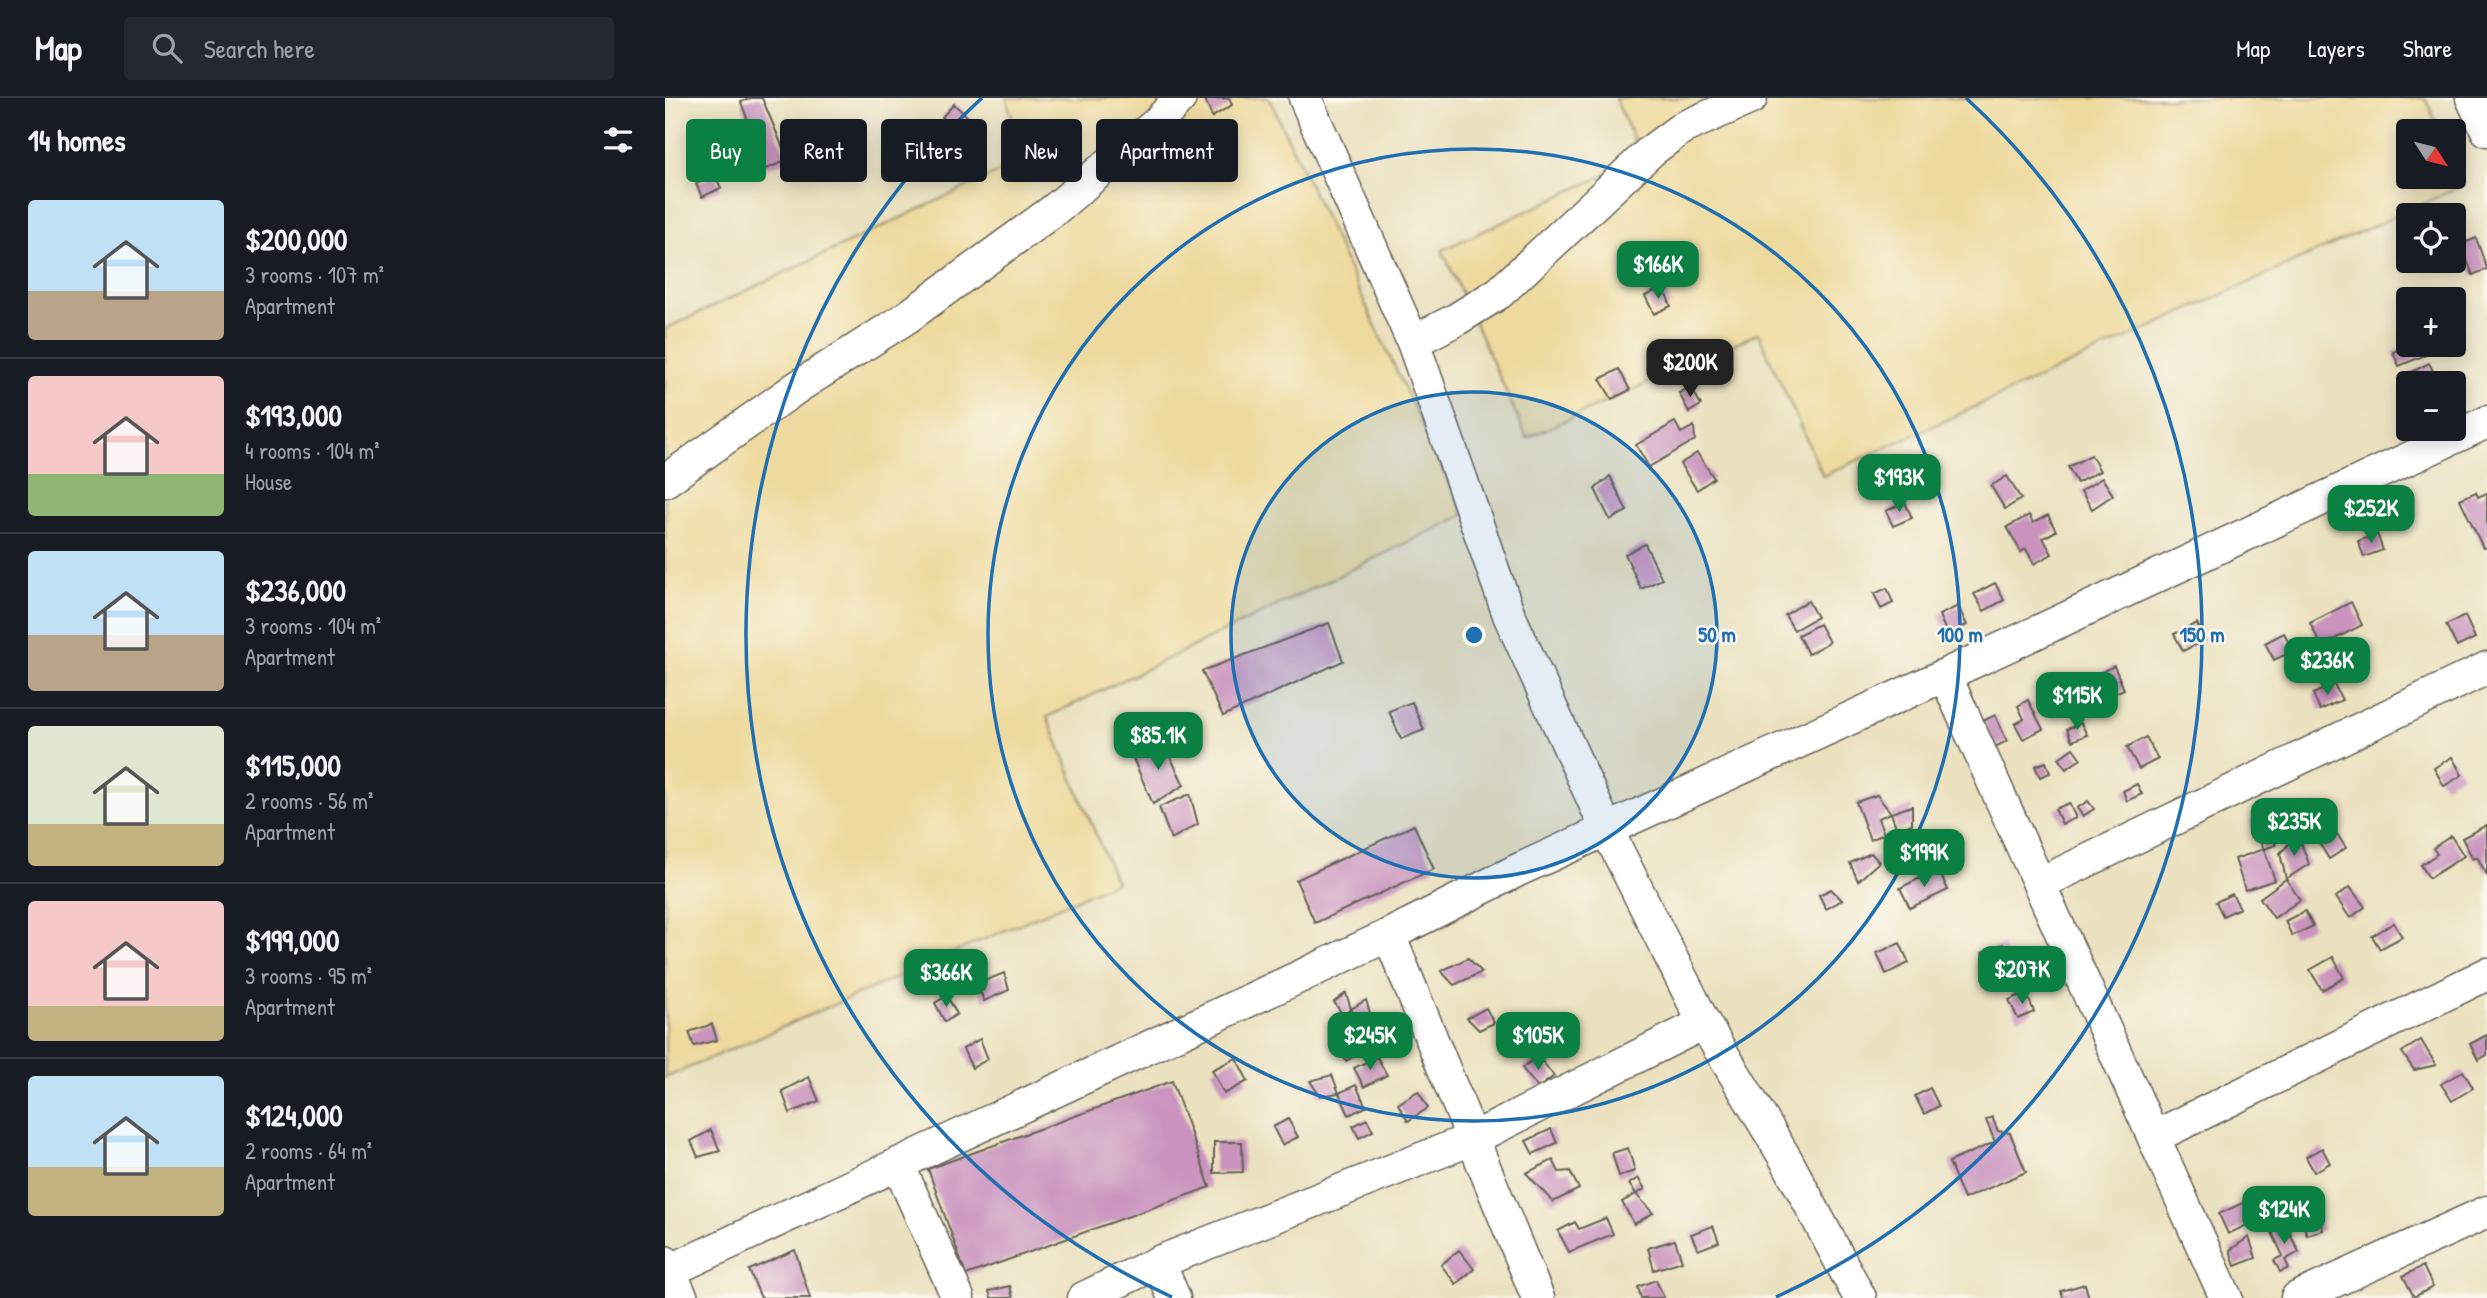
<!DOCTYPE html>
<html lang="en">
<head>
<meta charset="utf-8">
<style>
  body { margin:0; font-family:"Patrick Hand",sans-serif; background:#242831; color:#f1f3f6; height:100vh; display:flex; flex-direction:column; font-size:26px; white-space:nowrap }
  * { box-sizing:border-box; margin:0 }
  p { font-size:23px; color:#9ea1a6 }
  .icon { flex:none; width:38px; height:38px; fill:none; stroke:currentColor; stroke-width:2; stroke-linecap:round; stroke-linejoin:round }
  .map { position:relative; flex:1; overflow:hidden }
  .drawer { display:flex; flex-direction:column; background:#171b24; width:665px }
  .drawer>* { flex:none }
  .top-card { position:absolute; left:21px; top:21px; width:665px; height:63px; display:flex; gap:14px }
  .needle { width:46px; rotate:126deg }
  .tools { position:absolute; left:1731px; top:21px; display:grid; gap:14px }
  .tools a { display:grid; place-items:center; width:70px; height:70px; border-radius:7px; background:#171b24; box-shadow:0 4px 18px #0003; font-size:35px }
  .price { position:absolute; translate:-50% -60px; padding:0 16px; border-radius:14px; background:#0b8043; color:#fff; font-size:23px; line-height:46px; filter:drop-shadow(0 2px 4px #0008) }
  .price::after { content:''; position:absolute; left:50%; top:42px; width:21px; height:16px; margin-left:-10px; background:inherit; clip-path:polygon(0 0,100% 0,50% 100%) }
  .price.on { background:#222; color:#fff }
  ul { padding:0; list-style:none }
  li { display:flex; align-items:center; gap:21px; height:175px; padding:0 28px }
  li+li { border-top:2px solid #363941 }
  li span { display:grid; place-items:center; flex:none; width:196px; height:140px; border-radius:7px; color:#555 }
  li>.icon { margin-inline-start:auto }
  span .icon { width:84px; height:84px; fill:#fffc; stroke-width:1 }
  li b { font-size:30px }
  h2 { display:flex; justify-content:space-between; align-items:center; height:84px; padding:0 28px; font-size:30px }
  .chip { padding:0 24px; border-radius:7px; background:#171b24; box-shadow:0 4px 18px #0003; font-size:24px; line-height:63px }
  .chip.on { background:#0b8043; color:#fff }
  header { display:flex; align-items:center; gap:42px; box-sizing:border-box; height:98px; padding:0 35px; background:#171b24; border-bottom:2px solid #363941 }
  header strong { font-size:33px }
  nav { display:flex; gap:38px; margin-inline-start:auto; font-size:24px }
  .search { width:490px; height:63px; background:#242831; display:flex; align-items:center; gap:18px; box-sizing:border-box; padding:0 24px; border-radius:7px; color:#9ea1a6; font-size:26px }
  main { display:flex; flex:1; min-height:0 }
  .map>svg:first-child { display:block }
  .sand { fill:#eeda9e; stroke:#857b5d; stroke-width:2 }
  .building { fill:#c993be }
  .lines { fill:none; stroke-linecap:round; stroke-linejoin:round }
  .minor-casing { stroke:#646155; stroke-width:35 }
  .minor { stroke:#fff; stroke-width:32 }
  .ring { fill:none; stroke:#1f6fb2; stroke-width:3.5 }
  .centre { fill:#1f6fb2; stroke:#fbf7ec; stroke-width:3.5 }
  .ring-label { font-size:21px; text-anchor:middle; font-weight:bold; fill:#1f6fb2; stroke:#fbf7ec; stroke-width:5; stroke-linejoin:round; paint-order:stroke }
</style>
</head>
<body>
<header>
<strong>Map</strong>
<div class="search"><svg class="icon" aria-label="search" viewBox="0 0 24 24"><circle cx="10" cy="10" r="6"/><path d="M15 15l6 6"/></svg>Search here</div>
<nav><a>Map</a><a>Layers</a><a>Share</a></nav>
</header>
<main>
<section class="drawer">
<h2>14 homes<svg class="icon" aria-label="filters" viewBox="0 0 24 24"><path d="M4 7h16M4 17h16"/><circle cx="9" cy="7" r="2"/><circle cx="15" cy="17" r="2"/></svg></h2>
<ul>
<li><span style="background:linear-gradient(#bfe0f5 65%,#b9a48a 0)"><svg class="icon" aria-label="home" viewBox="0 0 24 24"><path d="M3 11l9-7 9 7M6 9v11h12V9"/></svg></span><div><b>$200,000</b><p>3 rooms · 107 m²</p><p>Apartment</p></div></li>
<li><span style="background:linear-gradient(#f6c9c9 70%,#8fb573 0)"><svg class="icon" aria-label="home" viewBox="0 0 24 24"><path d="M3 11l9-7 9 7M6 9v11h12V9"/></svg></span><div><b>$193,000</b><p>4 rooms · 104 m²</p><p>House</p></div></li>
<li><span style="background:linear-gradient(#bfe0f5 60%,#b9a48a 0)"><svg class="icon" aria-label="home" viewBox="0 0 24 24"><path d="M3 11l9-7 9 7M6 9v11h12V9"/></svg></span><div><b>$236,000</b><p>3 rooms · 104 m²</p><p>Apartment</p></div></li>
<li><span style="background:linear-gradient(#dfe7d0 70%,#c2b280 0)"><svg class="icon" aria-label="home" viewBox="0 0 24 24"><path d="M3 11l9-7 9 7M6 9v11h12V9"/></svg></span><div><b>$115,000</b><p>2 rooms · 56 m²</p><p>Apartment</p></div></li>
<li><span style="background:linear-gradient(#f6c9c9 75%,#c2b280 0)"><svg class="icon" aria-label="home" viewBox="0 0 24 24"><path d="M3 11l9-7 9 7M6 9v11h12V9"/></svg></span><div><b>$199,000</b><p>3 rooms · 95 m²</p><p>Apartment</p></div></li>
<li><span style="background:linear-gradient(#bfe0f5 65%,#c2b280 0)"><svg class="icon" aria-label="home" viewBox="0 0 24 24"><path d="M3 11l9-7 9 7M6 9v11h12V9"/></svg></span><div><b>$124,000</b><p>2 rooms · 64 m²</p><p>Apartment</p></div></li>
</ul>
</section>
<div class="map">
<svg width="1822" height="1200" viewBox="0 0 1822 1200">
  <rect width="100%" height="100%" fill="#fbf7ec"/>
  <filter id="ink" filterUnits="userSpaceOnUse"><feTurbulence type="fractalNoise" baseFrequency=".0143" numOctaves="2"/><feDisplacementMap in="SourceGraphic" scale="14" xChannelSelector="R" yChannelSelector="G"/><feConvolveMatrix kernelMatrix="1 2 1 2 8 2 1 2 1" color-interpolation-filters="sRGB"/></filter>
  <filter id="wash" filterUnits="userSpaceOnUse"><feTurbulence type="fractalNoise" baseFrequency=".00686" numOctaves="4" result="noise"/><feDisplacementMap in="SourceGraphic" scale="28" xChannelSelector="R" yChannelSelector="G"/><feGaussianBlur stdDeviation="1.57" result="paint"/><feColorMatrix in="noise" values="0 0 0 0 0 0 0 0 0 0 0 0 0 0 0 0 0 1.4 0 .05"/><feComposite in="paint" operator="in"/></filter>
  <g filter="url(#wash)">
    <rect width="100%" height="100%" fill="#ebe1bf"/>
    <g class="sand">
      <path d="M341,0h263l195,417 -417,202 69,165 -451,196v-749l361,-170z"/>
      <path d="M950,0h810l15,33h-32v46h45l1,-15 10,23 -641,291 -65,-143 -231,105 -85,-188 200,-92z"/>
    </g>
    <g id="blocks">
      <g class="building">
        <path d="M86,0h11l26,62 -22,9 -25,-67z"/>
        <path d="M564,0l3,7 -20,12 -7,-18z"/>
        <path d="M289,6l17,16 -11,14 -18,-17z"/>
        <path d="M50,77l6,13 -19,9 -6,-13z"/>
        <path d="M1811,140l11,31 -14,6 -7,-17 -12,5 -1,-15z"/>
        <path d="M998,189l8,19 -17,8 -9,-18z"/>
        <path d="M1746,247h11l4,10 -27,11 -6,-14z"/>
        <path d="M1764,265l10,20h-29l-4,-8z"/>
        <path d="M954,271l11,21 -18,9 -12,-20z"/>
        <path d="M1026,289l10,18 -12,7 -10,-19z"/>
        <path d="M1010,324l6,11 13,-7 1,14 -46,27 -13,-22z"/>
        <path d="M1032,355l17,25 -17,12 -17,-26z"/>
        <path d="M1426,357l9,16 -23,12 -9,-16z"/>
        <path d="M945,378l17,35 -17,9 -15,-31z"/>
        <path d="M1342,378l14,23 -16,10 -14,-23z"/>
        <path d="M1437,380l11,17 -21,14 -11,-18z"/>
        <path d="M1811,394l2,5 9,-4v54l-4,1 -23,-49z"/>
        <path d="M1240,404l7,16 -19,8 -7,-15z"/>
        <path d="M1364,417l4,8 15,-8 8,16 -13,7 9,16 -18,10 -8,-15 -5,3 -14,-25z"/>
        <path d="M1712,436l6,16 -19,7 -6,-16z"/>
        <path d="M980,446l17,35 -21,10 -16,-35z"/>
        <path d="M1330,485l9,17 -20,11 -10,-17z"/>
        <path d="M1222,490l6,15 -12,6 -7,-15z"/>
        <path d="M1143,503l9,16 -23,13 -9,-15z"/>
        <path d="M1686,504l11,23 -41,21 -11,-23z"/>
        <path d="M1293,508l9,19 -20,9 -8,-19z"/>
        <path d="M1800,518l10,22 -18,9 -11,-22z"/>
        <path d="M664,525l14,38 -120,55 -21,-45z"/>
        <path d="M1532,525l8,17 -22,11 -9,-17z"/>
        <path d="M1154,526l10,18 -21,12 -10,-19z"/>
        <path d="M1619,535l9,18 -19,9 -9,-17z"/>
        <path d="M1449,568l10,23 -19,9 -11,-22z"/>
        <path d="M1669,586l8,16 -22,10 -7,-16z"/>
        <path d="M1363,602l15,29 -20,10 -8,-15 9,-5 -6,-13z"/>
        <path d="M747,604l12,28 -23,9 -12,-28z"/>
        <path d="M1330,617l12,26 -12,6 -12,-26z"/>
        <path d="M1416,625l6,12 -15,6 -5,-12z"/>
        <path d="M1481,639l12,22 -19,10 -12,-22z"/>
        <path d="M498,644l21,43 -31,19 -21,-48z"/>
        <path d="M1408,650l8,11 -15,10 -7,-11z"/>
        <path d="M1787,659l10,18 -18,11 -10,-18z"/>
        <path d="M1381,664l4,11 -10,4 -5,-11z"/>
        <path d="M1472,686l5,10 -15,7 -4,-10z"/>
        <path d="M525,696l8,30 -27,15 -12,-32z"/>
        <path d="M1212,697l14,18 21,-7v18l-15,6 -6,-17 -13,5 6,16 -14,6 -14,-38z"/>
        <path d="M1423,703l6,8 -11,7 -6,-8z"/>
        <path d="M1404,705l7,15 -14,6 -7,-15z"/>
        <path d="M1597,717l14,30 -12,4 11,31 -30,10 -10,-31 29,-10 -14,-28z"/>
        <path d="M749,727l20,44 -119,54 -19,-43z"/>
        <path d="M1822,727v50l-10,-18 -4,2 -11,-21z"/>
        <path d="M1667,728l14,22 -17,11 -14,-23z"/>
        <path d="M1633,737l11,29 -23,15 -6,-26z"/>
        <path d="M1786,738l13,20 -35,22 -8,-13 16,-11 -4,-6z"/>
        <path d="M1206,755l8,9 -21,19 -8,-18z"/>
        <path d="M1273,771l10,21 -38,18 -10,-20z"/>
        <path d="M1621,781l14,21 -26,18 -14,-20z"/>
        <path d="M1685,789l15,20 -15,11 -14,-21z"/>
        <path d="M1166,791l11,11 -16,9 -7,-14z"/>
        <path d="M1567,796l8,14 -17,8 -7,-14z"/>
        <path d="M1640,813l8,15 -21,10 -7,-15z"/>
        <path d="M1729,825l8,14 -22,12 -8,-13z"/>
        <path d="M1235,845l9,20 -23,11 -9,-21z"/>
        <path d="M1338,846l7,18 -21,9 -7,-18z"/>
        <path d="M1668,859l11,21 -22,12 -12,-20z"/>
        <path d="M803,860l14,14 -28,13 -13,-14z"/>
        <path d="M339,875l5,17 -25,11 -7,-17z"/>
        <path d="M1361,894l8,20 -16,7 -9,-19z"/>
        <path d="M681,895l5,16 -8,6 -9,-13z"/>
        <path d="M282,898l10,18 -12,8 -10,-19z"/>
        <path d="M701,902l5,16 -11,7 -9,-14z"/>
        <path d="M821,910l8,15 -15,7 -12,-12z"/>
        <path d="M47,926l5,16 -23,6 -5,-14z"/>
        <path d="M686,935l11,18 -16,10 -10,-19z"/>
        <path d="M1822,937v20l-9,5 -8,-16z"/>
        <path d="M315,941l8,20 -16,9 -9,-19z"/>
        <path d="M1756,942l15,25 -22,5 -12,-18z"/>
        <path d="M873,958l16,20 -16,12 -16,-20z"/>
        <path d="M712,959l10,18 -23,12 -10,-19z"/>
        <path d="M571,960l12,23 -24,13 -12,-24z"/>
        <path d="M1798,973l10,17 -21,13 -11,-17z"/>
        <path d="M667,977l7,18 -19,3 -10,-15z"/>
        <path d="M144,979l10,24 -29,12 -8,-22z"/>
        <path d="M507,983l38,106 -244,88 -38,-106z"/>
        <path d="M691,987l10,22 -17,8 -10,-22z"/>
        <path d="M1265,990l9,18 -15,8 -9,-18z"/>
        <path d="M753,993l10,17 -20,13 -10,-17z"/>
        <path d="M1327,1019l6,14 12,2 16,39 -62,27 -15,-37 46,-20 -9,-22z"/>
        <path d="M623,1021l10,18 -16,8 -9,-18z"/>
        <path d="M702,1021l6,12 -14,7 -6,-12z"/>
        <path d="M886,1031l6,14 -24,11 -7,-13z"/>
        <path d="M46,1032l9,21 -22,6 -7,-16z"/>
        <path d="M549,1044h28l1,30 -29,1z"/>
        <path d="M963,1050l7,23 -16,5 -7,-23z"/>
        <path d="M1657,1050l8,15 -16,9 -8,-15z"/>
        <path d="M888,1062l6,12 11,-1 9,18 -26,13 -27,-29z"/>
        <path d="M973,1080l7,11 -9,5 17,19 -19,11 -12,-22 14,-8 -7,-10z"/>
        <path d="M1586,1101l9,20 -32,15 -9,-20z"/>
        <path d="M1651,1111l7,21 -16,5 -7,-20z"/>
        <path d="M941,1120l7,16 -44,18 -11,-21 17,-9 4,7z"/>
        <path d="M1620,1126l14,28 -14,8 4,8 -9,4 -6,-12 9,-4 -12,-26z"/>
        <path d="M1048,1128l6,16 -21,8 -7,-16z"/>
        <path d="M1584,1139l7,21 -21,8 -5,-16z"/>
        <path d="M1010,1142l7,21 -28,9 -6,-22z"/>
        <path d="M130,1152l15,48h-49l-12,-28z"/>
        <path d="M794,1152l15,19 -18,15 -15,-19z"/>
        <path d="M1758,1168l10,21 -19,10 -11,-21z"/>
        <path d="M991,1182l8,18h-23l-3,-11z"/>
        <path d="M1420,1186l4,14h-26l-2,-7z"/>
        <path d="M345,1188l3,12h-22l-2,-7z"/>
      </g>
    </g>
  </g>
  <g filter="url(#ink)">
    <use href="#blocks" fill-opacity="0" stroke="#646155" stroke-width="2"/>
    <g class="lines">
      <defs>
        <g id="minor">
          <path d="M640,0l108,244 96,273 98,215 97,193 83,138 73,137"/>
          <path d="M1807,0l15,32"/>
          <path d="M748,244l44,-23 42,-26 152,-142 31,-23 69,-30"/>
          <path d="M0,383l134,-95 107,-68 148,-108 103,-87 23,-25"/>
          <path d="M1280,577l281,623"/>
          <path d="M1374,786l448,-216"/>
          <path d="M724,837l149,363"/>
          <path d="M1489,1039l333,-163"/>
          <path d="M233,1066l60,134"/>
          <path d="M0,1164l17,36"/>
          <path d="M494,1164l15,36"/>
          <path d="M0,1175l724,-338 129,-65 427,-195 542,-253"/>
          <path d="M419,1200l75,-36 313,-123 232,-116"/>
          <path d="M1632,1200l190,-86"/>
        </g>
      </defs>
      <use href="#minor" class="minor-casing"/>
      <use href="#minor" class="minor"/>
    </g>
  </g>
  <circle cx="809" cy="537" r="243" fill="#1f6fb2" fill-opacity=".12"/>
  <g class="ring">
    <circle cx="809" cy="537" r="243"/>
    <circle cx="809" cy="537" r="486"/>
    <path d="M507 1199A728 728 0 0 1 317 0M1301 0A728 728 0 0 1 1111 1199"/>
  </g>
  <circle cx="809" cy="537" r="10" class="centre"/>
  <g class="ring-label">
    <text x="1052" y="544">50 m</text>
    <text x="1295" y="544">100 m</text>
    <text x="1537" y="544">150 m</text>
  </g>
</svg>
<div class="tools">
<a><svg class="needle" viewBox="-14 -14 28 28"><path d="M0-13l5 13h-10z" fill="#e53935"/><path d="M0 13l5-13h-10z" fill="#9ea1a6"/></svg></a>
<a><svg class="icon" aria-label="locate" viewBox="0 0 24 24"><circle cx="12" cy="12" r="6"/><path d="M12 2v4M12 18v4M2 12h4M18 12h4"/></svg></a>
<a>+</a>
<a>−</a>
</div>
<b class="price" style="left:993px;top:203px">$166K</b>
<b class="price on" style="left:1025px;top:301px">$200K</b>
<b class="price" style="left:1234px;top:416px">$193K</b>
<b class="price" style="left:1706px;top:447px">$252K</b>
<b class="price" style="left:1662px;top:599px">$236K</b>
<b class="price" style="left:1412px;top:634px">$115K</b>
<b class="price" style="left:493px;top:674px">$85.1K</b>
<b class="price" style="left:1629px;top:760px">$235K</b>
<b class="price" style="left:1259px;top:791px">$199K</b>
<b class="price" style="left:1357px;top:908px">$207K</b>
<b class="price" style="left:281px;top:911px">$366K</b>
<b class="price" style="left:705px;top:974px">$245K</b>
<b class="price" style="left:873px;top:974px">$105K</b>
<b class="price" style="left:1619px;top:1148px">$124K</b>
<div class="top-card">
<a class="chip on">Buy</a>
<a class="chip">Rent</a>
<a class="chip">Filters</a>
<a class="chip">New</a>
<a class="chip">Apartment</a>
</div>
</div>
</main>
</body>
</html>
